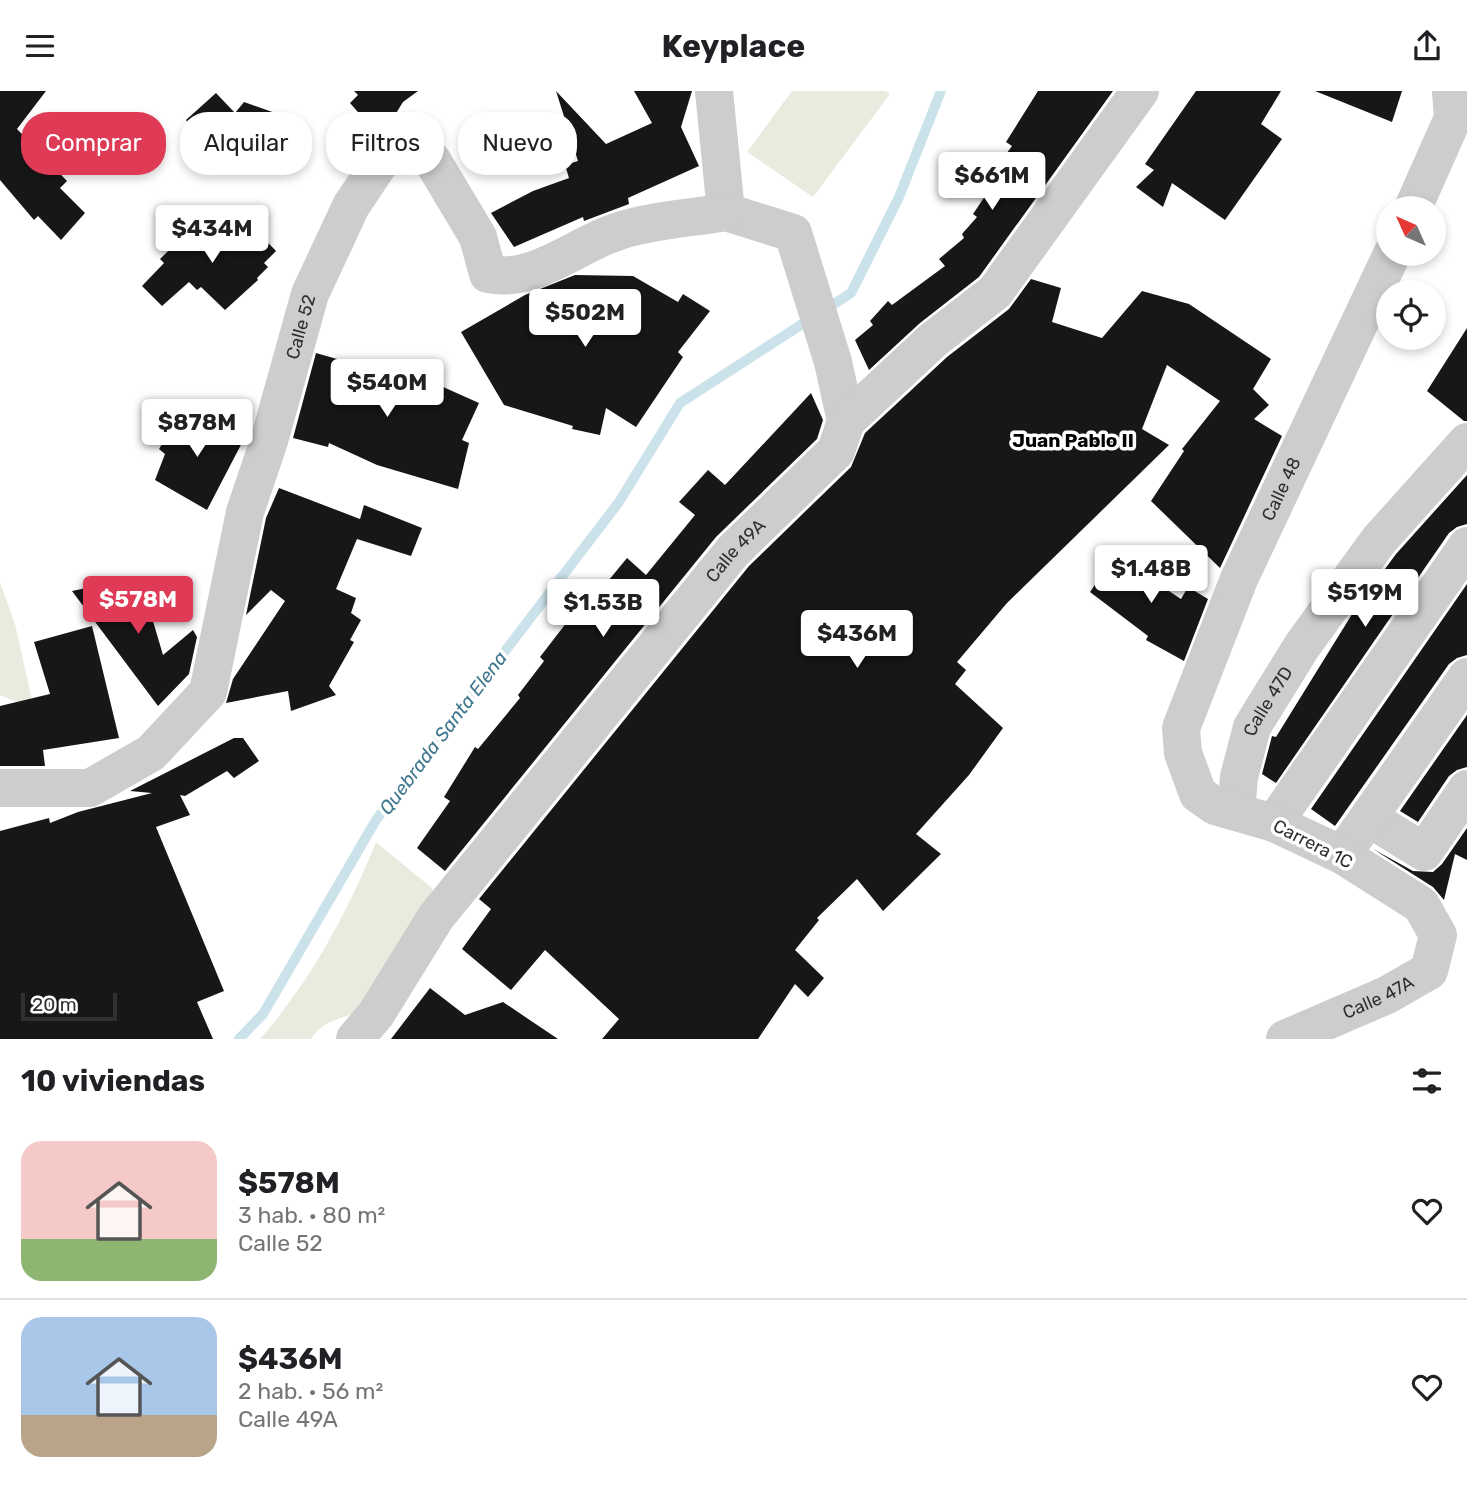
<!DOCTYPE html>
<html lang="es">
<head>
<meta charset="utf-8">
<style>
  body { margin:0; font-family:Rubik,sans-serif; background:#f6f6f6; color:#202124; height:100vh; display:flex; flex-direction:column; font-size:26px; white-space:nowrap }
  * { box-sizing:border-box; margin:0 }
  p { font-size:23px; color:#757577 }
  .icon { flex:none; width:38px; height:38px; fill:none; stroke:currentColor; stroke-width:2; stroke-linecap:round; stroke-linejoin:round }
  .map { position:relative; height:948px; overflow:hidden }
  .sheet { display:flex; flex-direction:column; background:#fff; flex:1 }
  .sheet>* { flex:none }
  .top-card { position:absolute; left:21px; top:21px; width:700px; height:63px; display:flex; gap:14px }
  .needle { width:46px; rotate:315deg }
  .tools { position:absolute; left:1376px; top:105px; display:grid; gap:14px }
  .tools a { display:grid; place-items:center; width:70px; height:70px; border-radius:50%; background:#fff; box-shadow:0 4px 10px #0003; font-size:35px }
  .scale { position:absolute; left:21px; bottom:18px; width:96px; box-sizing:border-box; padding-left:7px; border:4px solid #303030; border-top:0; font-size:19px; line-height:24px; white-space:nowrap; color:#303030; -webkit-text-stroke:5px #fff; paint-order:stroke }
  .price { position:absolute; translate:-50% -60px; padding:0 16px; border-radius:7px; background:#fff; color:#222; font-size:23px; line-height:46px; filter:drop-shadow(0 2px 4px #0008) }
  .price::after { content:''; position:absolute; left:50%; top:42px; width:21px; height:16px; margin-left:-10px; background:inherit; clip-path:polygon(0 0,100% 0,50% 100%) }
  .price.current { background:#df3a56; color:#fff }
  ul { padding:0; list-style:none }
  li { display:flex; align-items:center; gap:21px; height:175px; padding:0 21px }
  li+li { border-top:2px solid #e0e0e0 }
  li span { display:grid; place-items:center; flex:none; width:196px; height:140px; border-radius:21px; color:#555 }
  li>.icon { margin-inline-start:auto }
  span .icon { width:84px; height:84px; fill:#fffc; stroke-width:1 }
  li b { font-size:30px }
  h2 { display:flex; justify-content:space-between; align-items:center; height:84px; padding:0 21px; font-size:30px }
  .tag { padding:0 24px; border-radius:28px; background:#fff; box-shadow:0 4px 10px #0003; font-size:24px; line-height:63px }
  .tag.current { background:#df3a56; color:#fff }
  header { display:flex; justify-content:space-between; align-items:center; height:91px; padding:0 21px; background:#fff; font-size:32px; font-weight:700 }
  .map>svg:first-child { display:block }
  .green { fill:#e7ecde }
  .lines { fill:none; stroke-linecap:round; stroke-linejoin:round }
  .stream { stroke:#cce2eb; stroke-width:10 }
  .building { fill:#171717 }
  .minor { stroke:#cdcdcd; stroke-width:38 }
  .labels { text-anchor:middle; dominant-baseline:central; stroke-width:7; stroke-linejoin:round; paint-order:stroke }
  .street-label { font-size:18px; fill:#303030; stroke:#fff }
  .neighbourhood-label { font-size:19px; font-weight:bold; fill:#000; stroke:#fff }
  .water-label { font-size:19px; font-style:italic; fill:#40788f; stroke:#fff }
</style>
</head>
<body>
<header><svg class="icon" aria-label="menu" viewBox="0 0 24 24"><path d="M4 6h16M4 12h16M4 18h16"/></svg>Keyplace<svg class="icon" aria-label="share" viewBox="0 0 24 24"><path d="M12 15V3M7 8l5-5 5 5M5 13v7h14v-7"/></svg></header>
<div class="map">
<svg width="1467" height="948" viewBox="0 0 1467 948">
  <rect width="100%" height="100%" fill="#fff"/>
  <g class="green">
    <path d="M792,0h94l4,3 -77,103 -66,-45z"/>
    <path d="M0,492l15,41 19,85 -34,-14z"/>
    <path d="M376,751l57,47c-20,39 -39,83 -69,116 -15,17 -37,9 -53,34h-51c50,-57 88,-127 116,-197z"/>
  </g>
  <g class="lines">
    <g class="stream">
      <path d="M826,218l25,-16 48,-96 42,-106"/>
      <path d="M239,948l24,-25 113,-194 243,-318 61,-99 130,-84"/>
    </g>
  </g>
  <g class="building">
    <path d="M0,0h46l-29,38 50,52 -7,7 25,25 -24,27 -23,-24 -4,4 -34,-40z"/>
    <path d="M354,0h64l-15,11 -13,21 -7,-6 -12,10 -21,-24 8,-8z"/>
    <path d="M556,0l50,53 46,-21 -18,-32h58l-11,36 18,39 -71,32 1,6 -45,17 -1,-4 -69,30 -23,-34 42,-22 36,-13 -4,-13 13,-4z"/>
    <path d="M1038,0h75l-134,186 -59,46 -51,47 -14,-30 18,-15 -3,-4 18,-20 4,4 53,-39 -6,-7 25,-21 -2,-4 15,-17 -4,-3 25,-37 -6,-4 20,-27 -6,-4z"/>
    <path d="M1196,0h85l-20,33 21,15 -57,81 -53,-37 -9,24 -27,-20 18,-17 -9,-6z"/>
    <path d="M1315,0h87l-10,31z"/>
    <path d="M216,2l19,20 9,-11 48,17 -11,24 -25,-9 -19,22 -28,-23 -8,8 -15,-21z"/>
    <path d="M200,129l23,23 25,-21 28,29 -12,12 4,4 -11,11 1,2 -33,30 -24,-23 -4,3 -8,-8 -27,24 -20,-20 22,-23 -4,-4z"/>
    <path d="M575,184l58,1 45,26 5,-8 27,17 -32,41 5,5 -47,70 -30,-19 -6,27 -28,-6 1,-3 -69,-21 -43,-73 64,-37z"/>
    <path d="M1031,188l30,9 -9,34 50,16 40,-47 47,13 82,55 -18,30 16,16 -15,14 28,17 -62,132 -69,-67 33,-50 -2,-2 38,-48 -53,-36 -25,64 27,16 -162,158 -50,59 9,8 -11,14 48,44 -34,47 -53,59 25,20 -58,57 -26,-32 -40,39 2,2 -24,30 29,28 -16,19 -13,-13 -37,55h-156l17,-20 -74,-69 -34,40 -49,-41 29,-40 -12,-10 270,-333 102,-99 14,-34 82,-76 62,-48z"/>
    <path d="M1467,237v93h-3l-37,-30z"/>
    <path d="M316,262l35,10 2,-4 70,19 56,25 -17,37 7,3 -11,46 -81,-24 -48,-22 -1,4 -35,-9z"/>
    <path d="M811,302l12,27 -6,19 -101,98 -271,334 -28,-23 33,-47 -6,-4 31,-50 3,2 42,-51 -2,-3 26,-34 -4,-4 27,-35 -9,-7 28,-34 13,11 28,-34 19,17 49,-60 -16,-13 29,-32 17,15z"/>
    <path d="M182,321l63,25 -38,73 -52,-30 10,-26 -6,-5z"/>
    <path d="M1467,384v49l-10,3 -8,6 -173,250 -14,-9 10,-38 4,1 78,-126 42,-57z"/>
    <path d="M279,397l81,31 4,-14 58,23 -11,28 -54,-17 -21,50 20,9 -5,15 10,7 -11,20 4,2 -25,44 7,9 -45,16 -3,-20 -62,12 7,-24 52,-78 -14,-11 -25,25 20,-97z"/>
    <path d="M1119,458l23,12 -5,9 44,29 7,-12 20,12 -24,62 -38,-21 2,-4 -58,-44z"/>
    <path d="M140,486l23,78 30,-25 4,7 -8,37 -31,32 -86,-115z"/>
    <path d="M1467,493v71l-10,3 -8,6 -114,162 -24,-17z"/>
    <path d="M92,535l27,112 -76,12 2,16h-45v-60l50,-12 -16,-52z"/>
    <path d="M1467,624v52l-10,3 -8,6 -31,46 -18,-11z"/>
    <path d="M234,647h9l16,23 -25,17 -7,-7 -42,25 -5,-1 10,20 -34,12 68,164 -27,11 16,37h-213v-208l49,-13 1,5 28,-11 74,-19 -22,-2z"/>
    <path d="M1467,737v32l-12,-6 -11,46 -11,-13 -60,-38 40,22 20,1 9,-8z"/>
    <path d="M430,897l35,27 38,-13 55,37h-167z"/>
  </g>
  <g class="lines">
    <g class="minor">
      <path d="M714,0l12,121"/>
      <path d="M1413,117l40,-90 -2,-27"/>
      <path d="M726,121l67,21 40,129 13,59"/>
      <path id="s1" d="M0,697h90l61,-35 57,-61 37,-180 24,-71 41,-147 41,-88 30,-45 27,-14 24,13 46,77 10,37c46,10 89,-30 131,-43 34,-11 73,-13 107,-19"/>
      <path id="s2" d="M1236,721l3,-35 13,-50 50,-81 77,-106 88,-98"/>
      <path d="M1369,727l55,34 43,-63"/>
      <path d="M1274,732l193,-277"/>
      <path d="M1342,764l125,-178"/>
      <path id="s3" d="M355,948l21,-25 60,-97 297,-366 103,-100 10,-30 87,-81 62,-48 145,-201"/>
      <path id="s4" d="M1285,948l102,-44 42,-24 9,-36 -17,-30 -79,-50 -68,-32 -59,-17 -17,-12 -15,-41 -2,-25 58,-149 153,-325"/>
    </g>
  </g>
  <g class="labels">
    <g class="street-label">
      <text stroke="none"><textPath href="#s1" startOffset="621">Calle 52</textPath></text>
      <text stroke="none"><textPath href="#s4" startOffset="810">Calle 48</textPath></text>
      <text stroke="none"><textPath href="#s3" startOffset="620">Calle 49A</textPath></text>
      <text stroke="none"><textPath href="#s2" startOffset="117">Calle 47D</textPath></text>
      <text transform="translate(1313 753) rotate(27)">Carrera 1C</text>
      <text stroke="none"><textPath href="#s4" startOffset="102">Calle 47A</textPath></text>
    </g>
    <g class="neighbourhood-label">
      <text x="1073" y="349">Juan Pablo II</text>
    </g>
    <g class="water-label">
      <text transform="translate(443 642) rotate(-53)">Quebrada Santa Elena</text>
    </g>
  </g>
</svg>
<div class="tools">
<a><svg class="needle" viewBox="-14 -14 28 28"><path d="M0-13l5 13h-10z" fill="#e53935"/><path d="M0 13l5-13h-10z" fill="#757577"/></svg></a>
<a><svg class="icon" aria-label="locate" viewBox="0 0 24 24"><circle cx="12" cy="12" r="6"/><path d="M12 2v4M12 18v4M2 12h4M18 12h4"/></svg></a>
</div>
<div class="scale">20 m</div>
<b class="price" style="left:992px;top:121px">$661M</b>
<b class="price" style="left:212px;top:174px">$434M</b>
<b class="price" style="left:585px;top:258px">$502M</b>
<b class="price" style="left:387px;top:328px">$540M</b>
<b class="price" style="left:197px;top:368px">$878M</b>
<b class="price" style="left:1151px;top:514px">$1.48B</b>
<b class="price" style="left:1365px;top:538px">$519M</b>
<b class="price current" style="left:138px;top:545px">$578M</b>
<b class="price" style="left:603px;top:548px">$1.53B</b>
<b class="price" style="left:857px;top:579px">$436M</b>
<div class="top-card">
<a class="tag current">Comprar</a>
<a class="tag">Alquilar</a>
<a class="tag">Filtros</a>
<a class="tag">Nuevo</a>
</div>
</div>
<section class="sheet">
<h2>10 viviendas<svg class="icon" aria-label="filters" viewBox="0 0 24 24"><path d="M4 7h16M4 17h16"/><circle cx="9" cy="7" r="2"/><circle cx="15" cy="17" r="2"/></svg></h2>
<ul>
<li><span style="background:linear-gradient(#f6c9c9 70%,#8fb573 0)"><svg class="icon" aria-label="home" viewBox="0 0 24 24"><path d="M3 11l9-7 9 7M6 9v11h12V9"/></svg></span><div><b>$578M</b><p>3 hab. · 80 m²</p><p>Calle 52</p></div><svg class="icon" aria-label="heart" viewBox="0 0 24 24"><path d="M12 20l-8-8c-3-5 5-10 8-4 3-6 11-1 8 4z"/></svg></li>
<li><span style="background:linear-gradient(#a9c7e8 70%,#b9a48a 0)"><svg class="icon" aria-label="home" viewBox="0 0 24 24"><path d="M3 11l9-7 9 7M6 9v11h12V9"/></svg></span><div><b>$436M</b><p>2 hab. · 56 m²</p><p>Calle 49A</p></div><svg class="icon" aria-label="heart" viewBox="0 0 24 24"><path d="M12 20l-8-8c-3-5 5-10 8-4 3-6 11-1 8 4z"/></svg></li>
</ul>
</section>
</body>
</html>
